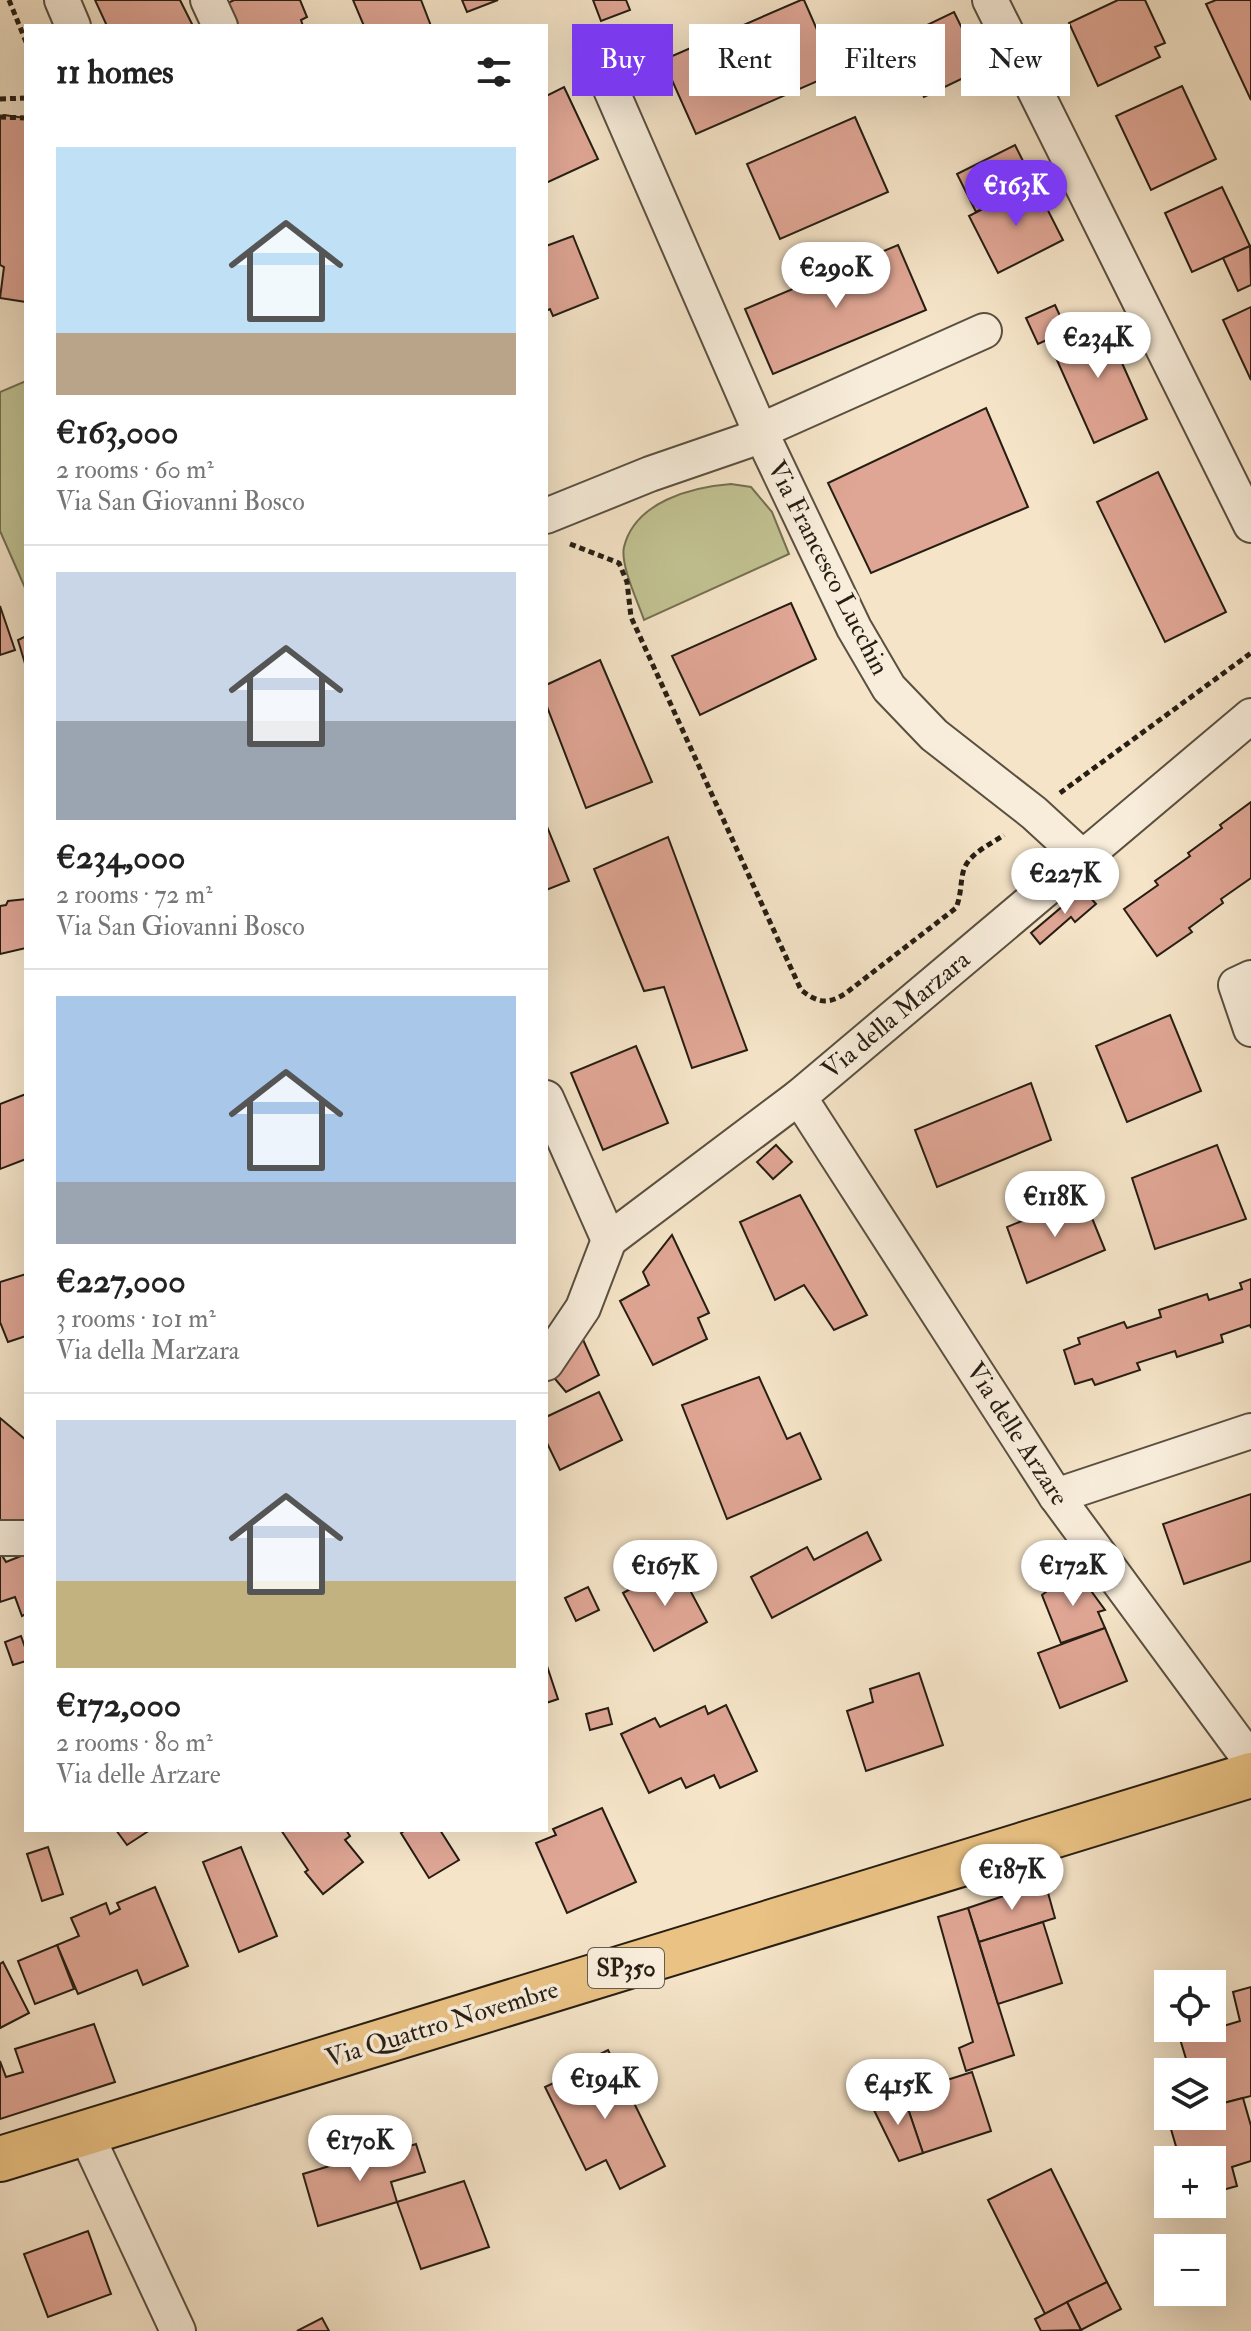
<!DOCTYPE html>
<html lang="en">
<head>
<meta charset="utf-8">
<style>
  body { margin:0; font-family:"IM FELL Double Pica",serif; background:#f2f2f2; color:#222; height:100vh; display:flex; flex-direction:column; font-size:30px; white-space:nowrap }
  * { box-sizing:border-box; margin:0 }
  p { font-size:26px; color:#767676 }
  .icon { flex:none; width:44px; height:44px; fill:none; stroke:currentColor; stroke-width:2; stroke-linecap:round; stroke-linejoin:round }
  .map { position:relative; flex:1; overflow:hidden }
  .panel { position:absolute; left:24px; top:24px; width:524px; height:1808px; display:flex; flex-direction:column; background:#fff; border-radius:0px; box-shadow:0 8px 32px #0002 }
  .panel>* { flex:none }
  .banner { position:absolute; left:572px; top:24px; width:558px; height:72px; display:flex; gap:16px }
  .tools { position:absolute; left:1154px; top:1970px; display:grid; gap:16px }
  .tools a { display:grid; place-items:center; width:72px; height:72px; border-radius:0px; background:#fff; box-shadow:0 8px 32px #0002; font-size:40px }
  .price { position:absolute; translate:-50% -68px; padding:0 18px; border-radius:28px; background:#fff; color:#222; font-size:26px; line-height:52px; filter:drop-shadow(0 2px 4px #0008) }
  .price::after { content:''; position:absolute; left:50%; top:48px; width:24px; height:18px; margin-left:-12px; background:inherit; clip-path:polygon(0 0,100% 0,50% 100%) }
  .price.current { background:#7c3aed; color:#fff }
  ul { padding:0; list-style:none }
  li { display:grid; align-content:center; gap:16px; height:424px; padding:0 32px }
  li+li { border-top:2px solid #e0e0e0 }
  li span { display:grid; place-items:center; height:248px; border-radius:0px; color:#555 }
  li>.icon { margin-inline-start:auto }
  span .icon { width:144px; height:144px; fill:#fffc; stroke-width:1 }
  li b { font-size:34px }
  h2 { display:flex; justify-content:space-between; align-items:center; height:96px; padding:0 32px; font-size:34px }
  .pill { padding:0 28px; border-radius:0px; background:#fff; box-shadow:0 8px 32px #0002; font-size:28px; line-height:72px }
  .pill.current { background:#7c3aed; color:#fff }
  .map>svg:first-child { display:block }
  .green { fill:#c2c292; stroke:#747052; stroke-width:2 }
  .building { fill:#e0a695; stroke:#261e13; stroke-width:2 }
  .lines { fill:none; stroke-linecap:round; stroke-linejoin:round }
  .street-casing { stroke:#5a5040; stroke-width:38 }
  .primary-casing { stroke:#261e13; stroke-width:48 }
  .path { stroke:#261e13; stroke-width:5; stroke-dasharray:6 4; stroke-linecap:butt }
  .street { stroke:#f8eddb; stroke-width:34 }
  .primary { stroke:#eac284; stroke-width:44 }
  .labels { text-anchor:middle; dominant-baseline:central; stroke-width:7; stroke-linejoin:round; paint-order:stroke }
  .shield { fill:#f8eddb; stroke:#655c4f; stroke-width:2 }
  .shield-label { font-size:24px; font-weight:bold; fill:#261e13 }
  .street-label { font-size:26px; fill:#261e13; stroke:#f8eddb }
</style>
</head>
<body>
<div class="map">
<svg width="1251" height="2331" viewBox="0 0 1251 2331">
  <rect width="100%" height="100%" fill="#f5e4c8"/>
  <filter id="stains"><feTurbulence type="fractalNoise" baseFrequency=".0025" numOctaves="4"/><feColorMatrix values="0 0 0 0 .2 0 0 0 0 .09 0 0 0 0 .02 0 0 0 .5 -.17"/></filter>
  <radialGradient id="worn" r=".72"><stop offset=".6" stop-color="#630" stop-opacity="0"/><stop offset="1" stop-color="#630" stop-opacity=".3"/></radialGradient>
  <g class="green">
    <path d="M26,381v209l-26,-59v-139z"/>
    <path d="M731,484l20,3 21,25 17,42 -145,66c-6,-18 -24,-55 -20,-73 11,-45 67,-60 107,-63z"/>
  </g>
  <g class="building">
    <path d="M95,0h85l13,26h-86z"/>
    <path d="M234,0h66l7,17 -6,3 2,6h-67l-10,-22z"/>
    <path d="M353,0h68l10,26h-67z"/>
    <path d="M462,0h36l-31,12z"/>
    <path d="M593,0h33l4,10 -29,11z"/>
    <path d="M801,0h3l32,73 -140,61 -33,-74z"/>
    <path d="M1118,0h27l20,43 -10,4 5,10 -62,29 -29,-63z"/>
    <path d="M1216,0h35v100l-45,-96z"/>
    <path d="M954,12l28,57 -58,28 -28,-57z"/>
    <path d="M1182,86l34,73 -65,31 -35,-74z"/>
    <path d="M564,87l34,72 -52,24v-87z"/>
    <path d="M4,115l22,3v184l-26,-4 4,-31 -4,-2v-148z"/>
    <path d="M855,117l33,75 -108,47 -33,-75z"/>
    <path d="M1015,145l19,38 -58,29 -19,-38z"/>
    <path d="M1034,183l29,57 -65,33 -29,-57z"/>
    <path d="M1222,187l28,59 -58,26 -27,-59z"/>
    <path d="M573,236l25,62 -45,18 -3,-7 -4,2v-65z"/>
    <path d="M898,245l28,65 -153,64 -28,-65z"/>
    <path d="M1250,246l1,39 -13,6 -15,-33z"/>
    <path d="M1055,305l12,26 -29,13 -12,-26z"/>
    <path d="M1251,307v73l-28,-60z"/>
    <path d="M1101,316l46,103 -53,24 -46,-103z"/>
    <path d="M986,408l42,99 -157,66 -43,-90z"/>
    <path d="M1158,472l68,140 -61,30 -68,-140z"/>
    <path d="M791,603l25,56 -116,56 -28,-59z"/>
    <path d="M0,606l15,44 -15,5z"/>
    <path d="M26,636v31l-8,-27z"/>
    <path d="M600,660l52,122 -66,26 -40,-104v-19z"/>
    <path d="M1251,802v76l-30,21 2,4 -34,25 3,4 -35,24 -33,-47 34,-24 -3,-4 35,-25 -2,-3 34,-25 -2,-3z"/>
    <path d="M546,824l23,57 -23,9z"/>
    <path d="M668,837l79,213 -55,18 -28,-81 -20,4 -50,-122z"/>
    <path d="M1083,889l13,15 -21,18 -4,-5 -31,27 -9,-11z"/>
    <path d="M26,899v49l-26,6v-48l6,-1 2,-4z"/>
    <path d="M1170,1015l31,76 -74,31 -31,-76z"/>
    <path d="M636,1046l32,77 -65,27 -32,-77z"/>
    <path d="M1031,1083l20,57 -114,47 -22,-57z"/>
    <path d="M26,1094v65l-26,10v-65z"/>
    <path d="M776,1145l16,17 -19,17 -16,-17z"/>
    <path d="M1217,1145l29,74 -91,30 -23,-71z"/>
    <path d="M800,1195l67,120 -33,15 -30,-45 -29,15 -35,-78z"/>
    <path d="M1083,1196l22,54 -78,33 -20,-56z"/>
    <path d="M672,1235l37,78 -11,5 9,21 -54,26 -33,-64 29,-16 -6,-13z"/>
    <path d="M26,1274v62l-18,6 -8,-20v-40z"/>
    <path d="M1251,1279v49l-1,-3 -29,10 2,7 -46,15 -2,-6 -38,12 3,7 -45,15 -3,-6 -17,5 -11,-34 16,-6 -2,-6 46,-16 3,6 34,-11 -2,-7 48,-16 2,6 33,-11 -2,-6z"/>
    <path d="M580,1333l19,42 -33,17 -16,-19z"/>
    <path d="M759,1377l28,62 13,-6 21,46 -94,40 -45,-114z"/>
    <path d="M599,1392l23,48 -62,30 -14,-29v-24z"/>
    <path d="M0,1418l26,22v86l-26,1z"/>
    <path d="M1251,1494v67l-67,23 -21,-60z"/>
    <path d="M867,1532l14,28 -109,58 -21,-41 56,-30 7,13z"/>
    <path d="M0,1552l6,10 20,-8v60l-4,2 -7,-19 -15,5z"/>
    <path d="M676,1564l31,58 -53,29 -31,-58z"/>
    <path d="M1075,1569l30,41 -7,2 7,16 -44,15 -19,-48z"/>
    <path d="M588,1587l11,23 -23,11 -11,-23z"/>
    <path d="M1105,1628l22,53 -67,27 -22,-55z"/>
    <path d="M21,1636l5,14v11l-13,4 -8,-23z"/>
    <path d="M546,1663l12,36 -12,4z"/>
    <path d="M919,1673l24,72 -77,26 -19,-60 26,-9 -3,-13z"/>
    <path d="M726,1705l31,66 -37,17 -6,-13 -28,13 -5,-10 -32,15 -28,-59 34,-16 5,9 45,-21 3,8z"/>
    <path d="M608,1708l4,16 -22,6 -4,-16z"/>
    <path d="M602,1808l34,74 -69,31 -31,-70 20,-8 -3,-6z"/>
    <path d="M116,1830h34l-23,15z"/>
    <path d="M281,1830h65l4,6 -5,4 18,22 -40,32 -18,-22 3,-2z"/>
    <path d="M406,1830h34l19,30 -30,18 -28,-45z"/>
    <path d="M48,1847l15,47 -21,7 -15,-47z"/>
    <path d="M241,1847l36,89 -38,16 -36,-90z"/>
    <path d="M1045,1882l10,36 -76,24 -11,-34z"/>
    <path d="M155,1887l33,79 -45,19 -6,-15 -59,24 -21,-49 22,-9 -8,-18 35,-15 4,11 10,-5 -3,-6z"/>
    <path d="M968,1908l46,147 -48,16 -7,-23 14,-6 -35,-125z"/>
    <path d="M1043,1922l19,61 -64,21 -19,-62z"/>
    <path d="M57,1945l17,44 -39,15 -17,-43z"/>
    <path d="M3,1962l26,51 -29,15v-64z"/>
    <path d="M1251,1987v109l-39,10v-34h-22l-10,-33 60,-18 -7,-29z"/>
    <path d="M94,2024l21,58 -115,37v-58l6,16 17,-5 -8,-23z"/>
    <path d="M608,2050l57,116 -45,23 -14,-29 -20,10 -41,-83 30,-14 -3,-5z"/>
    <path d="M972,2072l19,59 -68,22 -20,-59z"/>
    <path d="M903,2094l20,59 -24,8 -28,-57z"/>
    <path d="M1243,2098l8,28v35l-19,6 5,19 -25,7v-33h-32l-12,-41 10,-3h34v-10z"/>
    <path d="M416,2144l9,28 -34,10 6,20 -79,24 -15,-52 80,-24 1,4z"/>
    <path d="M1051,2169l56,113 -62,32 -57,-114z"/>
    <path d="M464,2181l25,66 -68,22 -24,-67z"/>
    <path d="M88,2231l23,63 -63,23 -24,-63z"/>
    <path d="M1107,2282l14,27 -40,21 -14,-28z"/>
    <path d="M1067,2302l14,28 -40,1 -6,-12z"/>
    <path d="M322,2318l7,13h-32z"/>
  </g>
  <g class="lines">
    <defs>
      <g id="street">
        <path d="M62,0l11,26"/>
        <path d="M208,0l12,26"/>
        <path d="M990,0l261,525"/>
        <path d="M592,46l168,385 94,197 35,60 45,47 100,78 49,45"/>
        <path d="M546,516l104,-42 96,-33 14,-10 224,-100"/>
        <path d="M1251,978l-15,7 15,44"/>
        <path d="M799,1097l257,399 195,265"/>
        <path d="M546,1098l63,142"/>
        <path d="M609,1240l190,-143 452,-381"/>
        <path d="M546,1363l37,-55 26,-68"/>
        <path d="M1056,1496l195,-65"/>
        <path d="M0,1538h26"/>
        <path d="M85,2132l93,199"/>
      </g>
      <path id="primary" d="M0,2159l1251,-384"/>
    </defs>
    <use href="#street" class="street-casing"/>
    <use href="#primary" class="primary-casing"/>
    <g class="path">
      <path d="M9,0l17,42"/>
      <path d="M0,99l26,-1"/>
      <path d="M0,117l26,1"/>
      <path d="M570,544l49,19 8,19 4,35 170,373c17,13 27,15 45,3l110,-85c6,-15 4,-27 8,-39 6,-16 27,-25 40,-34"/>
      <path d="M1060,793l191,-140"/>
    </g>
    <use href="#street" class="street"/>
    <use href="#primary" class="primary"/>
  </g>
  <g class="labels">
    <rect class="shield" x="588" y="1948" width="76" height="40" rx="6"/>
    <g class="shield-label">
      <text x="626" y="1968">SP350</text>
    </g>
    <g class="street-label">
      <text transform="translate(828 568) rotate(63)">Via Francesco Lucchin</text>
      <text transform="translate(896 1015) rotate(-40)">Via della Marzara</text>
      <text transform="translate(1017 1434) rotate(57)">Via delle Arzare</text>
      <text transform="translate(442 2024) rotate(-17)">Via Quattro Novembre</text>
    </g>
  </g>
  <rect width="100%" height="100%" filter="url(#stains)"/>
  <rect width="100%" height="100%" fill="url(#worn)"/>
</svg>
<div class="tools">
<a><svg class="icon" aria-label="locate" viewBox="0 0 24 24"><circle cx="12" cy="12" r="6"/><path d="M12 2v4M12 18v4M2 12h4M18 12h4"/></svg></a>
<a><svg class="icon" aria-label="layers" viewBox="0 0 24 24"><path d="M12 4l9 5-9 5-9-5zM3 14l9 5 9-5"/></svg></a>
<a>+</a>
<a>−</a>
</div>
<b class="price current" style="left:1016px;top:228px">€163K</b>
<b class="price" style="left:836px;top:310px">€290K</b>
<b class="price" style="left:1098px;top:380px">€234K</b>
<b class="price" style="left:1065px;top:916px">€227K</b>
<b class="price" style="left:1055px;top:1239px">€118K</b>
<b class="price" style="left:665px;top:1608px">€167K</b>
<b class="price" style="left:1073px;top:1608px">€172K</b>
<b class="price" style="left:1012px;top:1912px">€187K</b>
<b class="price" style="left:605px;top:2121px">€194K</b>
<b class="price" style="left:898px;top:2127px">€415K</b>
<b class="price" style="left:360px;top:2183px">€170K</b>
<div class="banner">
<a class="pill current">Buy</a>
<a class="pill">Rent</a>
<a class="pill">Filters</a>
<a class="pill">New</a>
</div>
<section class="panel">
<h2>11 homes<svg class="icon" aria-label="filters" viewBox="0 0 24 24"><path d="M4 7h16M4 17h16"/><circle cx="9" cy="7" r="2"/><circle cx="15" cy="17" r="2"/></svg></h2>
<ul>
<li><span style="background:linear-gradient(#bfe0f5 75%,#b9a48a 0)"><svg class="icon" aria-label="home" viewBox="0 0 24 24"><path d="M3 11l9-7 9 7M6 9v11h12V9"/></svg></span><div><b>€163,000</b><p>2 rooms · 60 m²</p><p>Via San Giovanni Bosco</p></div></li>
<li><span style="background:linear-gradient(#c9d6e8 60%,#9aa5b1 0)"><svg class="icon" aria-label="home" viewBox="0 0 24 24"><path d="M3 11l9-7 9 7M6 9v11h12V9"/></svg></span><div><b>€234,000</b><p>2 rooms · 72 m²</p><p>Via San Giovanni Bosco</p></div></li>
<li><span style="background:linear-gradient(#a9c7e8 75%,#9aa5b1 0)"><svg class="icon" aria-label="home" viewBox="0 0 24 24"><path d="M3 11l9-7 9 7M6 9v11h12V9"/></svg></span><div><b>€227,000</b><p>3 rooms · 101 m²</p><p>Via della Marzara</p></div></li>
<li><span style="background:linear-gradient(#c9d6e8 65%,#c2b280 0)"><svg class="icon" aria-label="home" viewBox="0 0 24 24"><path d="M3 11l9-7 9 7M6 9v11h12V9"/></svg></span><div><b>€172,000</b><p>2 rooms · 80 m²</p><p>Via delle Arzare</p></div></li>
</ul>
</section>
</div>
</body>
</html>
